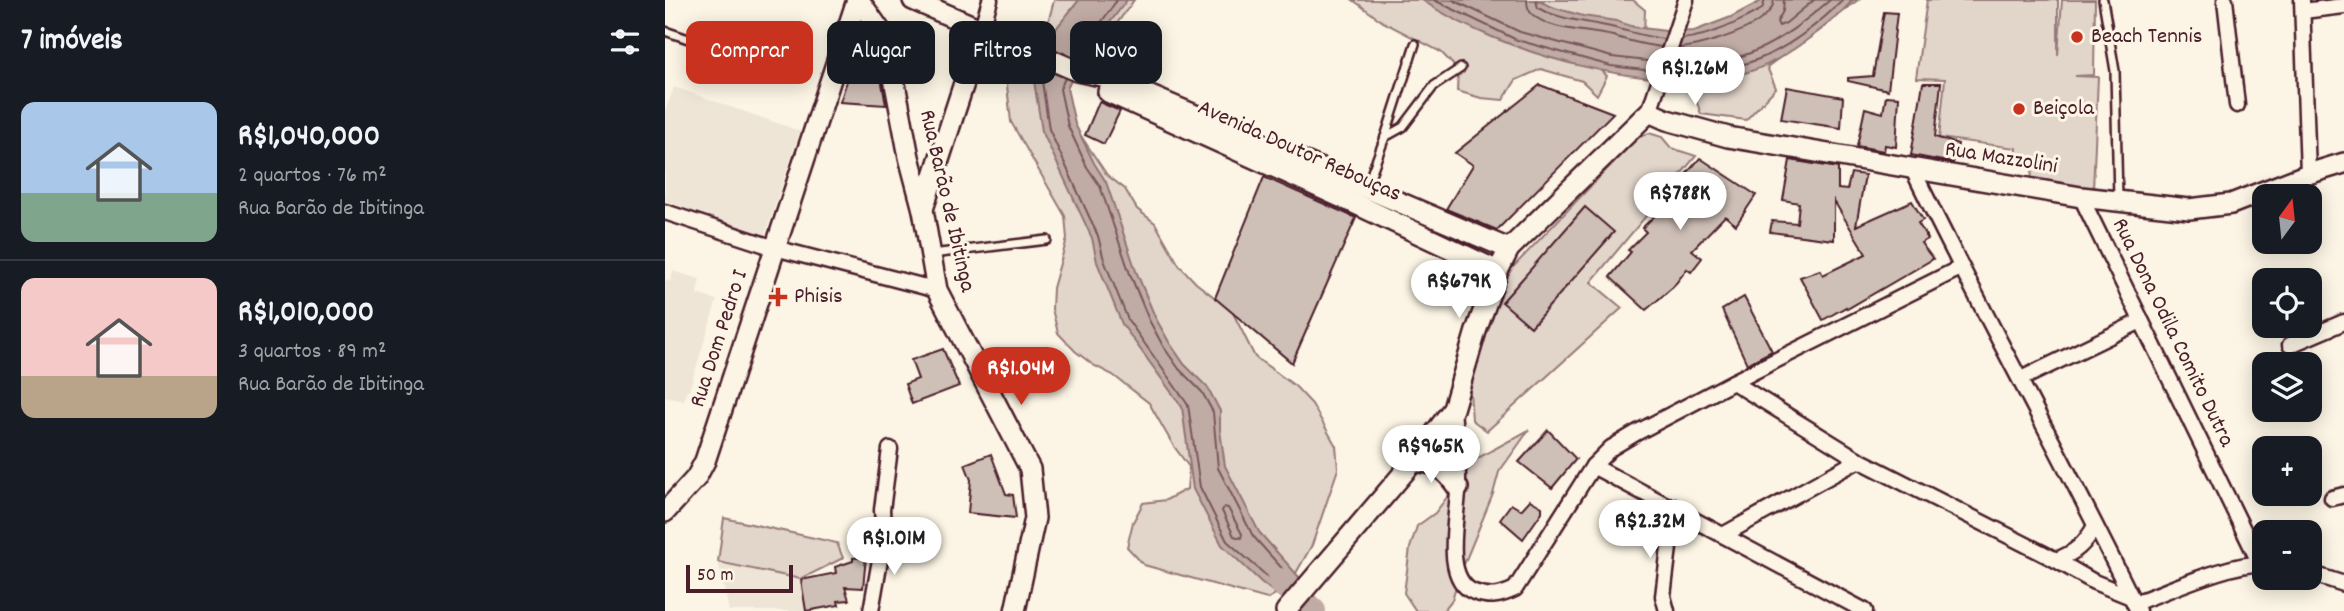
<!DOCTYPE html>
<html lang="pt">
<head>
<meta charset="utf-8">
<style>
  body { margin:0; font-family:Dekko,sans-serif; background:#242831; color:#f1f3f6; height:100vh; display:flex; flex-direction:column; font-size:26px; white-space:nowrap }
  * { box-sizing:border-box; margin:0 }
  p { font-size:23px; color:#9ea1a6 }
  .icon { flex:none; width:38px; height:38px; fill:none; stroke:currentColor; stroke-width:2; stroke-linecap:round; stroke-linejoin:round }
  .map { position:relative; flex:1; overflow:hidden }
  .side { display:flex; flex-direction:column; background:#171b24; width:665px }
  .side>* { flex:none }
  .hud { position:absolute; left:21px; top:21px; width:665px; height:63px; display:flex; gap:14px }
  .needle { width:46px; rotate:15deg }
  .tools { position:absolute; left:1587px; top:184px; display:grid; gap:14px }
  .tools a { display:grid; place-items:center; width:70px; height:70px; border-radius:14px; background:#171b24; box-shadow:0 4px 18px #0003; font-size:35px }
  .scale { position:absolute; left:21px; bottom:18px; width:107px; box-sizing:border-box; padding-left:7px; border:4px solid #4a1f2b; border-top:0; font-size:19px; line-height:24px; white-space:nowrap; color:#4a1f2b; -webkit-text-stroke:5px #fcf5e5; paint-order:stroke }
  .price { position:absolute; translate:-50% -60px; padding:0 16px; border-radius:24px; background:#fff; color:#222; font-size:23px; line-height:46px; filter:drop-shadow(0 2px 4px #0008) }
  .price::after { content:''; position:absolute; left:50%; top:42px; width:21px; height:16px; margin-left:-10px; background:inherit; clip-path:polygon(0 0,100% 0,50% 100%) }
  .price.active { background:#c8321e; color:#fff }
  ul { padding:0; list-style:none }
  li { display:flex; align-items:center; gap:21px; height:175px; padding:0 21px }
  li+li { border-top:2px solid #363941 }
  li span { display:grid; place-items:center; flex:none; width:196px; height:140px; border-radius:14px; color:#555 }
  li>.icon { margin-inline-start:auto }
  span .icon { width:84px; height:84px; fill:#fffc; stroke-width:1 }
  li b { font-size:30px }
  h2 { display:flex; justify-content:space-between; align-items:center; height:84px; padding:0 21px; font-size:30px }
  .chip { padding:0 24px; border-radius:14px; background:#171b24; box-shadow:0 4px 18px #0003; font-size:24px; line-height:63px }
  .chip.active { background:#c8321e; color:#fff }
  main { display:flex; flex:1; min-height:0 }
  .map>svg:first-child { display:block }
  .built { fill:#eee5d7 }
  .green { fill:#e2d5ca; stroke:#967a7a; stroke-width:2 }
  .water { fill:#c0aca5; stroke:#917474; stroke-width:2 }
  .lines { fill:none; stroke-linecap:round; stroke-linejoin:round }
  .shore { stroke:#79575c; stroke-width:2 }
  .river { stroke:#c0aca5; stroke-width:26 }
  .building { fill:#cfc0b7; stroke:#4a1f2b; stroke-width:2 }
  .lane-casing { stroke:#4a1f2b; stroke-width:12 }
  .street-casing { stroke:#4a1f2b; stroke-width:19 }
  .secondary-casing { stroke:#4a1f2b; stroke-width:24 }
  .lane { stroke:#fcf5e5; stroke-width:7 }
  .street { stroke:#fcf5e5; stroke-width:14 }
  .secondary { stroke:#fcf5e5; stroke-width:19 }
  .poi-dot { fill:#c8321e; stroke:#fcf5e5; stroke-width:2.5 }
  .labels { text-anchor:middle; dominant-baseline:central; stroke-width:6; stroke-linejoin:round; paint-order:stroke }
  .poi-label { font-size:23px; fill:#4a1f2b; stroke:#fcf5e5; text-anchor:start }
  .street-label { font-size:23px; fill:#4a1f2b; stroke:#fcf5e5 }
</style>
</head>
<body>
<main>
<section class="side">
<h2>7 imóveis<svg class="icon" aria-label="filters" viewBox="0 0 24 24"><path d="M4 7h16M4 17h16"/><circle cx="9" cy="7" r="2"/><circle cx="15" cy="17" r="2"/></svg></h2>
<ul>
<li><span style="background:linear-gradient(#a9c7e8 65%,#7fa58c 0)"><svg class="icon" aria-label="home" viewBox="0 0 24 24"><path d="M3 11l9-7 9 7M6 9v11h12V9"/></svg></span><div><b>R$1,040,000</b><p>2 quartos · 76 m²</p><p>Rua Barão de Ibitinga</p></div></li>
<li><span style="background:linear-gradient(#f6c9c9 70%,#b9a48a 0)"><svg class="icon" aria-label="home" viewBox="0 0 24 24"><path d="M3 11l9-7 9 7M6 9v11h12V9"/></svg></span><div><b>R$1,010,000</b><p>3 quartos · 89 m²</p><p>Rua Barão de Ibitinga</p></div></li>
</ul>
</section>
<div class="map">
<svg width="1679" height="611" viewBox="0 0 1679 611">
  <rect width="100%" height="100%" fill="#fcf5e5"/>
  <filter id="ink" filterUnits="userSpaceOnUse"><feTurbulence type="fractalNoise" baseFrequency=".0143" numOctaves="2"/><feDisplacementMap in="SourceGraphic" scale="14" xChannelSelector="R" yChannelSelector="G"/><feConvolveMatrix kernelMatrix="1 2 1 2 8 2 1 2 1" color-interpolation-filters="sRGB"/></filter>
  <g filter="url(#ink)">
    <g class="built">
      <path d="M9,87l126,44 -35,104 -100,-34v-90z"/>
      <path d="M8,271l27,8 -3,15 20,6 -28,91h-3l-2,10 -19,-5v-116l5,1z"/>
      <path d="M53,562l83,17 6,32h-78z"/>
    </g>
    <g class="green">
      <path d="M389,0h80l-30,41 -21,12 -38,-19z"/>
      <path d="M688,0h75l162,58 17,18 -10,19 -15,-14 -41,-12 -25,11 -13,20 -22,-2 -24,-7 1,-21 -17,-18 -58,-30z"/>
      <path d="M824,0h144l12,10 -1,23z"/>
      <path d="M1101,0h92l-91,67 9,21 -30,32 -45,-6 -8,-23 6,-22z"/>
      <path d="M1262,0h131v55l4,-55h33l-1,75 -19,1 23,1 -5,113 -62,-6 1,-16 -17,-3 1,-17 -77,-10 6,-59 -29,-1z"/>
      <path d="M365,69l16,22 17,18 44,66 18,14 12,20 18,14 24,42 17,18 36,28 23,46 40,29 17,18 24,42 2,23 -26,76 -24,42 -21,12 -123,-34 -17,-18 6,-25 10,-19 23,-3 21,-11 2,-22 -16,-22 -24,-42 -36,-28 -20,-10 -18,-14 -17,-18 -6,-24 1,-21 14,-49 -2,-23 -54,-94 -5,-46z"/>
      <path d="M984,133l13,4 9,11 25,8 -105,126 31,26 -135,123 -15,-11 -3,-42 22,-88 146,-152z"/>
      <path d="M864,430l-30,42 -6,22 -35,85 -6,21 -9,11h-27l-12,-18 6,-45 7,-22 18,-13 41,-54z"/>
      <path d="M59,518l113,25 6,15 -42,21 -83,-17z"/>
    </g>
    <g class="water">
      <path d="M414,0h48l-41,54 -19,34 8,36 19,39 12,19 30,89 19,46 14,25 15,22 24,24 12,23v19l5,36 34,66 48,54 -17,19 -29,-23 -39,-37 -29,-56 -11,-82 -60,-83 -25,-62 -5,-24 -50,-107 -8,-50 6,-25 18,-30z"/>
      <path d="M757,0h114l19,8 28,8 33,5 18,6 40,5 20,-1 37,-14 32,-17h90c-22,25 -73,63 -105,72 -89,27 -251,-20 -326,-72z"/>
    </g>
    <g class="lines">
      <g class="shore">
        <path d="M769,0l83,40 94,26 42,5"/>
        <path d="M788,0l67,32 92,25 44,5"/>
        <path d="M862,0c0,6 1,11 6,15 18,16 57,15 80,21 16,5 31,9 48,11"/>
        <path d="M871,0l2,8c24,13 51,13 77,20 16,4 31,9 49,11"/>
        <path d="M1119,0l-1,11 -6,11 2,4 7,-3 28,-23"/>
        <path d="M1017,39c29,-3 55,-16 80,-30l3,-9"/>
        <path d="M1014,48c24,-2 93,-21 95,-48"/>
        <path d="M411,58l41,-58"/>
        <path d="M1009,64c70,3 105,-21 156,-64"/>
        <path d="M379,69l-2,12 7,48 49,107 6,24 24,60 60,85 12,82 27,54 59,52"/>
        <path d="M1006,72c73,4 121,-22 172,-72"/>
        <path d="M400,78l-5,11 8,37 19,41 13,19 30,88 19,46 14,26 16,23 23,23 11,20 5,56 35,68 42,47"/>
        <path d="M559,507l4,1 14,26 -1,4 -7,-2 -12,-25z"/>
      </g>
      <path class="river" d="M615,581l33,30"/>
    </g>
    <g class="building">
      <path d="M1219,12l13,1 -9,77 -40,-9v-3l25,-2z"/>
      <path d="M203,39l4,3 6,19 8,44 -46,-3 20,-61z"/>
      <path d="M1258,83h18l-6,54 23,7 -5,19 -42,-8z"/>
      <path d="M875,85l73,28 -116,117 -51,-21 27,-44 -18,-12z"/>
      <path d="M1122,87l56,10 -2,31 -60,-9z"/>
      <path d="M1221,96l13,1 -3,50 -11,-2 -1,6 -27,-5 8,-38 18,5z"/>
      <path d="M434,102l21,9 -16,33 -19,-9z"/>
      <path d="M1035,158l56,37 -20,30 -11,-9 -33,34 10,8 -11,14 -4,-3 -14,18 -27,23 -36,-33 21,-25 -3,-2 18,-18 -4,-4 25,-24 -4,-3z"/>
      <path d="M1125,160l48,8v21l9,1 4,-17 14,2 -9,51 56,-25 11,19 -5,3 10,16 -7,4 12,16 -86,50 -1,-2 -23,13 -23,-43 20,-7 3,5 43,-21 -32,-53v39l-64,-8 2,-11 25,2 2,-20 -16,-3z"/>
      <path d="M599,177l92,41 -64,145 -77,-65z"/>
      <path d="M920,207l29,25 -83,95 -29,-25z"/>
      <path d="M1079,297l28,54 -25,13 -25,-54z"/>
      <path d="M278,349l16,37 -47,18 -7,-20 13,-5 -7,-19z"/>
      <path d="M883,430l28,29 -24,29 -33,-26z"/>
      <path d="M326,454l15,40 7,1 3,23 -48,-5 3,-33 -6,-16z"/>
      <path d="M865,500l12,7v5l-19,27 -23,-20 11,-15 10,6z"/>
      <path d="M201,557l-3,31 -18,-1 4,13 -11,1 1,4 -33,6 -5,-31 35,-7 -1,-6 18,-6v-3z"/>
    </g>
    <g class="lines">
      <defs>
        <g id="lane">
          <path d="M1438,0l12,71 3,128"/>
          <path d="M0,31l67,23"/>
          <path d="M720,137l18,-10 31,-41 27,-18"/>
          <path d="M702,185l18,-48 30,-93"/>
          <path d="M267,254l115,-14"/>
        </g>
        <g id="street">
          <path d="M1560,0l12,105"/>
          <path d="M1637,0l6,174"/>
          <path d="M1638,11l41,-5"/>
          <path d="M316,31l9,-31"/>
          <path d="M984,112l37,-112"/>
          <path d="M1248,170c72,149 153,292 225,441"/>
          <path d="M1416,197l179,367"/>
          <path d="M0,212l110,36 162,42"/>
          <path d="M1625,345l54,-23"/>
          <path d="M1356,379l120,-58"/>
          <path d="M1068,382l126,78 197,100c19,-7 29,-16 39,-34"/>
          <path d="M788,409c2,27 6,55 5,82 -1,28 -16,88 16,101 16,6 26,4 41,-3l78,-123 18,-18 25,-15 97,-51 227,-114"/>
          <path d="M928,466l272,145"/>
          <path d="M1667,498l12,-3"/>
          <path d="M1058,535l136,-75"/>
          <path d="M1391,560l38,22 37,15"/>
          <path d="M1645,573l34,11"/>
          <path d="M1469,603c33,-11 98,-42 131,-39"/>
          <path d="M206,611l13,-74 -2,-27 8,-61"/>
          <path d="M1002,611l-4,-15 11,-89"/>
        </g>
        <g id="secondary">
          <path d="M194,0l23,33 8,25 19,99 14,53 14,80 93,179 5,49 -20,93"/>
          <path d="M248,0l164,71 29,6 403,172"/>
          <path d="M443,92l250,113 140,66"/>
          <path d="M258,209l58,-178"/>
          <path d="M748,462c23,-1 32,7 45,26"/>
          <path d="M0,512l31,-34 9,-17 152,-461"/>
          <path d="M621,611l127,-149 40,-53 23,-78 22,-60 11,-22 140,-137 18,8 61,17 353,60 108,12 42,-5 77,-30 36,-11"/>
        </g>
      </defs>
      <use href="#lane" class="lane-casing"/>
      <use href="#street" class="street-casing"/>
      <use href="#secondary" class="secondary-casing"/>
      <use href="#lane" class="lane"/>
      <use href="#street" class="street"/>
      <use href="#secondary" class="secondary"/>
    </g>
  </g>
  <g class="poi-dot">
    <circle cx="1412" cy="37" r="7"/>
    <circle cx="1354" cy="109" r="7"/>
    <path d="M109.5 286.5h7v7h7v7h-7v7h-7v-7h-7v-7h7z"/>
  </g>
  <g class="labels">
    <g class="poi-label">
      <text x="1426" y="37">Beach Tennis</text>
      <text x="1368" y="109">Beiçola</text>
      <text x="129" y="297">Phisis</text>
    </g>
    <g class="street-label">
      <text transform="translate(634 152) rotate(24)">Avenida Doutor Rebouças</text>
      <text transform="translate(1336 159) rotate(9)">Rua Mazzolini</text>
      <text transform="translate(281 201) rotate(77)">Rua Barão de Ibitinga</text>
      <text transform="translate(1507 333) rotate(64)">Rua Dona Odila Comito Dutra</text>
      <text transform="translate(55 339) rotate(-72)">Rua Dom Pedro I</text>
    </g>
  </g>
</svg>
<div class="tools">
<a><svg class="needle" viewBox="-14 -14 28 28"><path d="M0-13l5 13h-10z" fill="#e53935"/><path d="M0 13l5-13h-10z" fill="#9ea1a6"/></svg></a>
<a><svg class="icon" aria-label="locate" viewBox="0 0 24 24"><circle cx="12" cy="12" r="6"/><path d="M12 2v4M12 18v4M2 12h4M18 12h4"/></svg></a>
<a><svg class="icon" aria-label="layers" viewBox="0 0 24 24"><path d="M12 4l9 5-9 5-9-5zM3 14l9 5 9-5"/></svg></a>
<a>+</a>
<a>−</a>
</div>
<div class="scale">50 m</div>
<b class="price" style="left:1030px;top:107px">R$1.26M</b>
<b class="price" style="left:1015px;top:232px">R$788K</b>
<b class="price" style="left:794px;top:320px">R$679K</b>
<b class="price active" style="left:356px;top:407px">R$1.04M</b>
<b class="price" style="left:766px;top:485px">R$965K</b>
<b class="price" style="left:985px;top:560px">R$2.32M</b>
<b class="price" style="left:229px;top:577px">R$1.01M</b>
<div class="hud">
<a class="chip active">Comprar</a>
<a class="chip">Alugar</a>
<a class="chip">Filtros</a>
<a class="chip">Novo</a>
</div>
</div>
</main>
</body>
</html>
